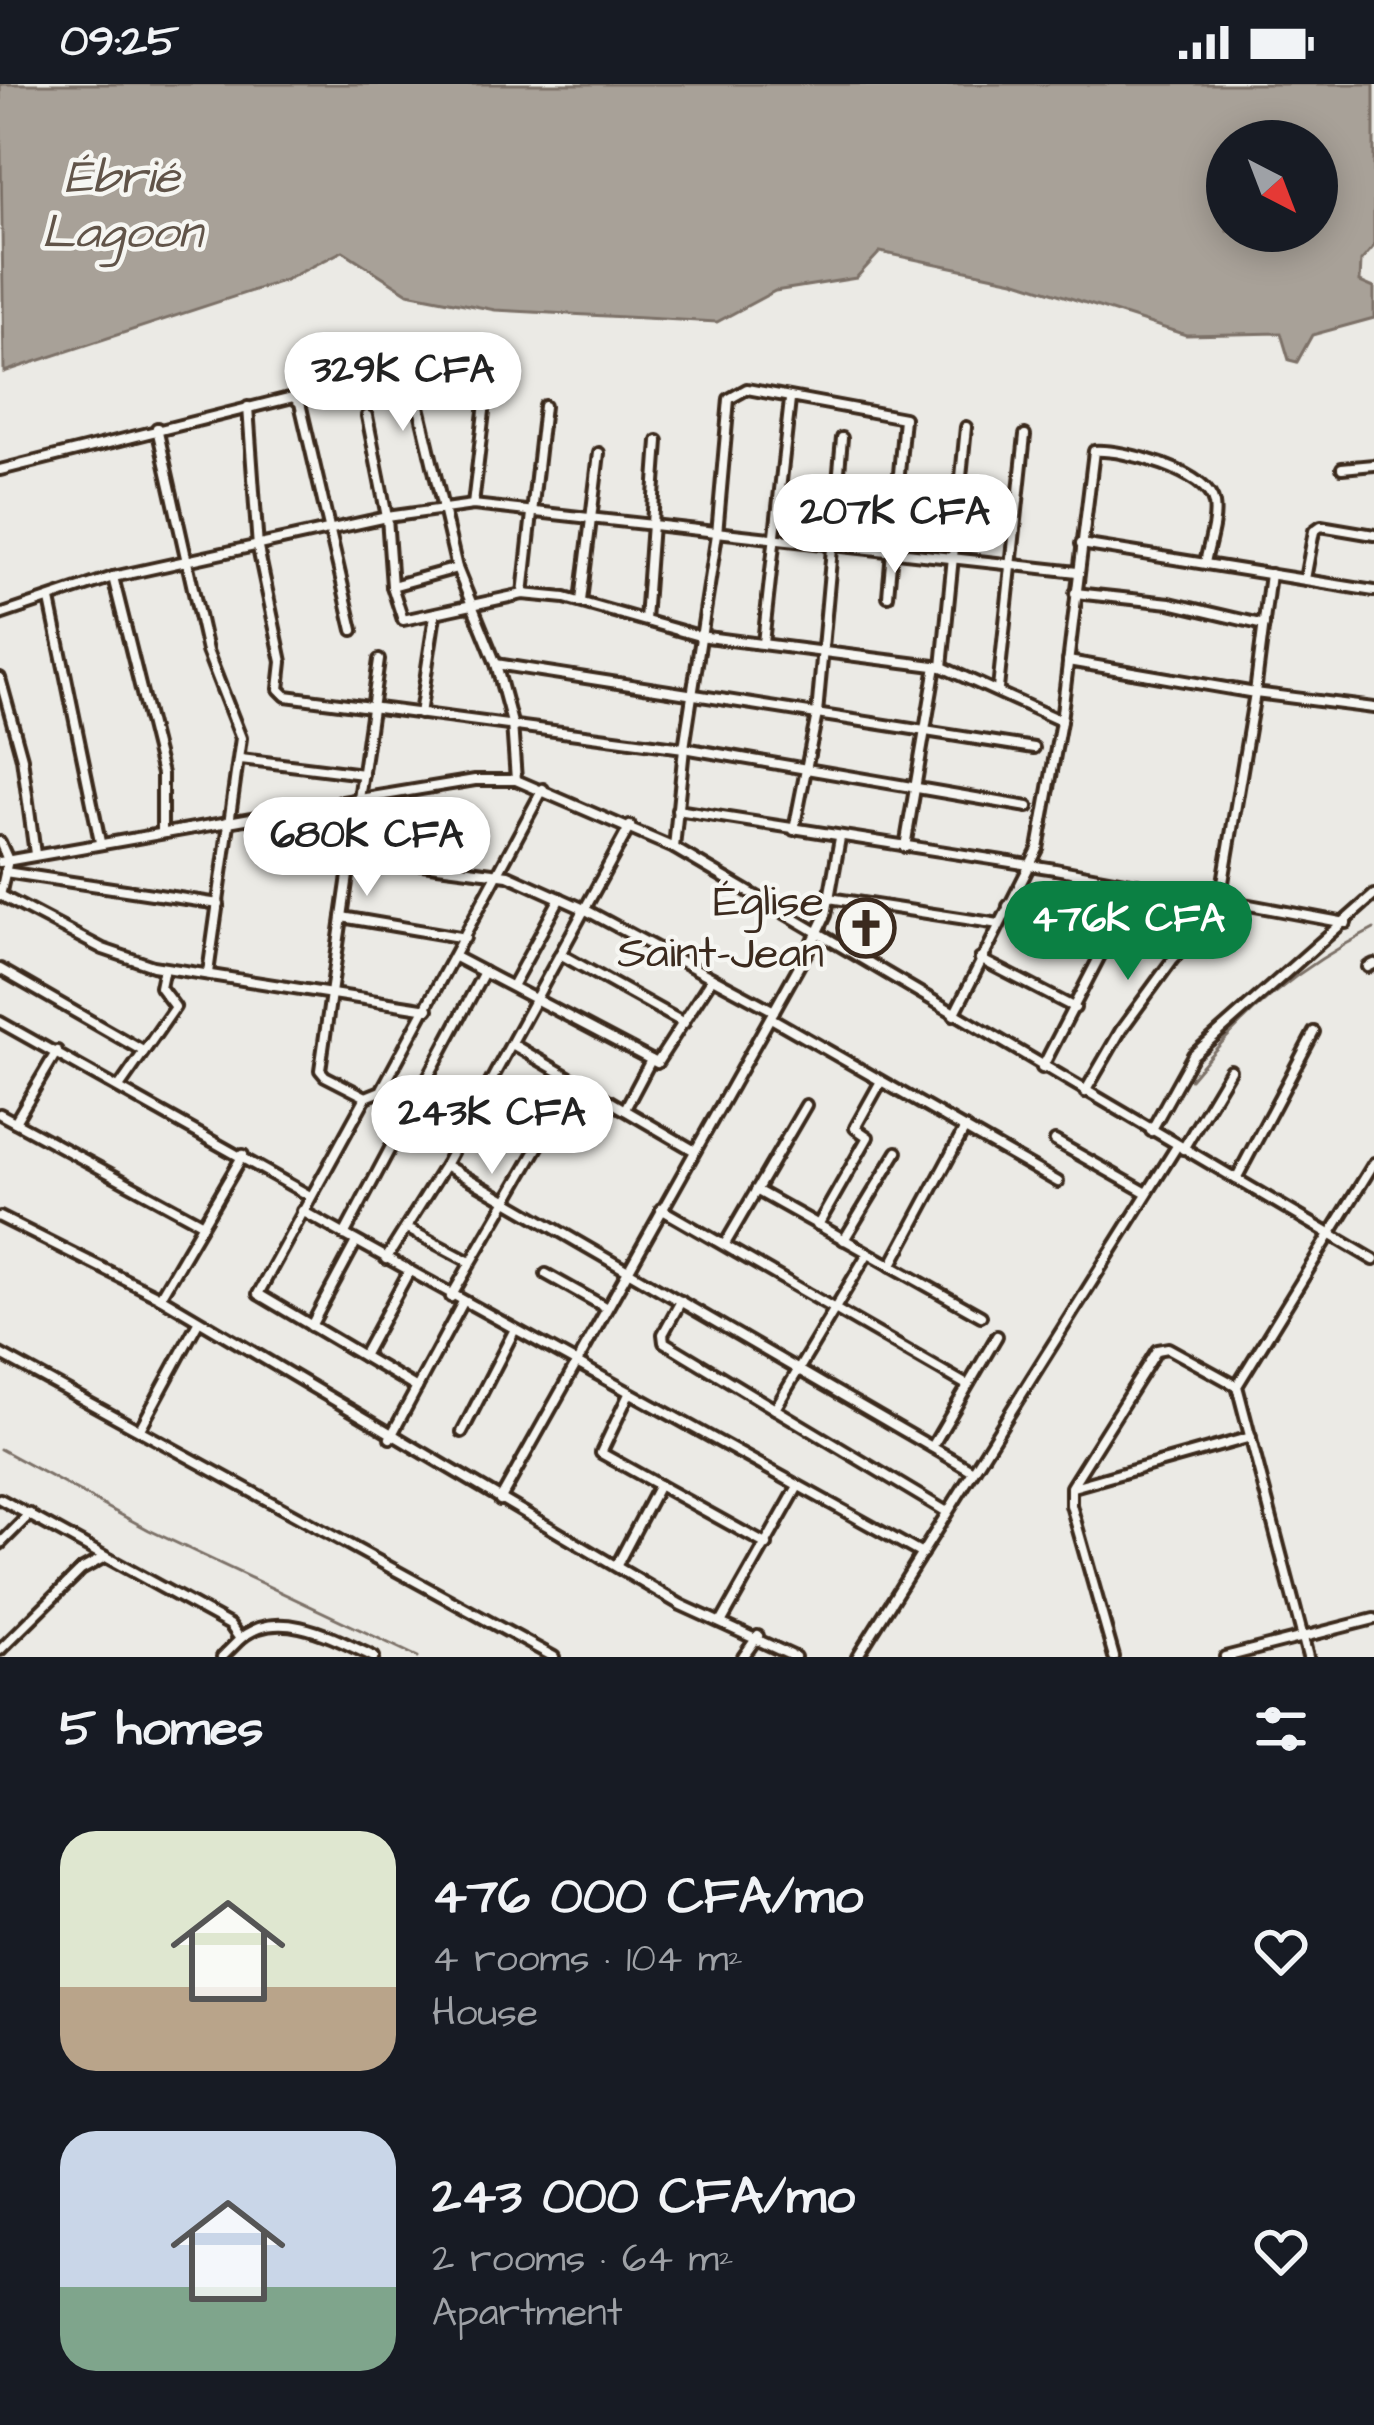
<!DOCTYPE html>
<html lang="en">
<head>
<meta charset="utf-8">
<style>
  body { margin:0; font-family:"Architects Daughter",sans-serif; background:#20242c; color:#f1f3f6; height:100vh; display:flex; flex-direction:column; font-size:45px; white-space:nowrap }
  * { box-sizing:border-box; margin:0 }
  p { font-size:39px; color:#9ea1a6 }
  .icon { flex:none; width:66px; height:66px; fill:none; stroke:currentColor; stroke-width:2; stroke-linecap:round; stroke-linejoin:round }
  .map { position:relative; height:1573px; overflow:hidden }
  .drawer { display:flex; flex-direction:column; background:#171b24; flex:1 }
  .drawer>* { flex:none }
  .needle { width:78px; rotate:138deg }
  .controls { position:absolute; left:1206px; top:36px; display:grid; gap:24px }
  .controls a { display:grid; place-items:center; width:132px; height:132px; border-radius:50%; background:#171b24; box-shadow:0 6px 30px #0003; font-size:60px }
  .price { position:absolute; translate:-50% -102px; padding:0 27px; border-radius:42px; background:#fff; color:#222; font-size:39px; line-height:78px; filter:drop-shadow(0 3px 6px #0008) }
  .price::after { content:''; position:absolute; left:50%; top:72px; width:36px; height:27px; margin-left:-18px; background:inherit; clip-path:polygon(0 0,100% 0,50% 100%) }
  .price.active { background:#0b8043; color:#fff }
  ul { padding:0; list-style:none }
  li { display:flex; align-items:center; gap:36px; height:300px; padding:0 60px }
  li span { display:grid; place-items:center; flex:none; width:336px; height:240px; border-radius:36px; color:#555 }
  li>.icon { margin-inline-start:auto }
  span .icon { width:144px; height:144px; fill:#fffc; stroke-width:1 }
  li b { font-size:51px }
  h2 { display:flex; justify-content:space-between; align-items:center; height:144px; padding:0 60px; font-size:51px }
  .status { display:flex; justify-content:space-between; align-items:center; height:84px; padding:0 60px; background:#171b24; direction:ltr }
  .status svg { height:33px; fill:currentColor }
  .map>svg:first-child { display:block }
  .water { fill:#a8a198; stroke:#7c7167; stroke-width:3; fill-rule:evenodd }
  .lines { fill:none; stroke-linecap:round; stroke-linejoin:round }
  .stream { stroke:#7c7167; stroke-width:3 }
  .minor-casing { stroke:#3b2a1e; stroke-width:16 }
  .minor { stroke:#f6f6f2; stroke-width:8 }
  .labels { text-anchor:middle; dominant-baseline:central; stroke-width:9; stroke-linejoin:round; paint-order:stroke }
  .poi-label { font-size:45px; fill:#3b2a1e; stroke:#f6f6f2; text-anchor:end }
  .water-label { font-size:48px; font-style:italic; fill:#615449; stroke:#f6f6f2 }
</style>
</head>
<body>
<div class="status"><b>09:25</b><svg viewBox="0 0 49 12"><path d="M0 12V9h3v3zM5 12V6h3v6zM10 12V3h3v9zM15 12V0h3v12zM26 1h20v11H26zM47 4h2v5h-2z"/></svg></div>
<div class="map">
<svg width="1374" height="1573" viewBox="0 0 1374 1573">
  <rect width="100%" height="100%" fill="#ebeae5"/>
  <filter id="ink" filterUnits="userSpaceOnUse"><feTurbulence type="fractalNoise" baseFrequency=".00833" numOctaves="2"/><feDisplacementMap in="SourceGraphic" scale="24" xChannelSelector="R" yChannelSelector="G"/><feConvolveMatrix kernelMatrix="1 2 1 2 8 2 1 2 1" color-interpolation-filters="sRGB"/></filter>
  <g filter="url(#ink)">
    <path class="water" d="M0,0h1374v162l-13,15 -1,21 14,6v30l-62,17 -15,27 -8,-2 -8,-27 -95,2 -172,-55 -134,-28 -24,26 -81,13 -58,31 -222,-12 -87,-17 -65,-42 -58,29 -281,92zM1227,57h90v90h-90z"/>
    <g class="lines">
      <g class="stream">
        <path d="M1190,995c53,-65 108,-112 184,-150"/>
        <path d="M0,1365l149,81 269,127"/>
      </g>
      <defs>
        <g id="minor">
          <path d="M406,267l51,217 39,96 16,59 4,57"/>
          <path d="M248,323l10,141 24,114 -3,27 7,7 398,52 344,59"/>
          <path d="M367,332l20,101 5,69 11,34 120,-26 42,4 134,38 243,31 119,54 -23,128 -84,166"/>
          <path d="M157,344l50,223 34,87 -33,235"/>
          <path d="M1342,384l32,-3"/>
          <path d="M0,386l293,-73 7,6 53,227"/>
          <path d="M473,421l15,-128"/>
          <path d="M1081,460l293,47"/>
          <path d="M1270,490l-15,119 119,15"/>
          <path d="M113,493l49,197v58"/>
          <path d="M1305,495l9,-48 7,-5 53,9"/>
          <path d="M392,502l65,-18"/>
          <path d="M1075,509l95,10 94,22"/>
          <path d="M523,510l21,-188"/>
          <path d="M50,516l50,242"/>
          <path d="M581,517l18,-148"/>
          <path d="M0,531l113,-38 274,-60 86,-12 604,67"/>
          <path d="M645,536l13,-179"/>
          <path d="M763,559l27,-243"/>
          <path d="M379,576l-59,410 5,6 41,21 15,-6 162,-302"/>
          <path d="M1068,577l187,32 -37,219 -45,47 -52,71 -36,62"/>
          <path d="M496,580l538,84"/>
          <path d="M942,583l24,-240"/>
          <path d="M0,594l22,80 13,96"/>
          <path d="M998,605l27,-254"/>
          <path d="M420,630l15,-99"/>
          <path d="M1061,637l33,-270c29,-2 114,20 120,53 3,18 -6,42 -9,59"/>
          <path d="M241,675l122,15"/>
          <path d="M677,726l378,59 291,54"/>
          <path d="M794,746l23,-116 25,-276"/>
          <path d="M0,758l8,18 -8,36"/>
          <path d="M905,763l31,-181"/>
          <path d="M674,764l10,-100 33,-214 12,-135 18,-10 157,29 -16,178"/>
          <path d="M352,771l156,20 76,34 190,102"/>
          <path d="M0,778l360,-63 115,-19h41l158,68 700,412"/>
          <path d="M5,788l214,32"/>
          <path d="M0,811l103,54 50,17 275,43"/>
          <path d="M829,814l170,26"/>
          <path d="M1008,822l95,47"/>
          <path d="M342,833l123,21"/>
          <path d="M560,870l124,69"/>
          <path d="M455,873l202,106 55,-85"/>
          <path d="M980,875l95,49"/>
          <path d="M1368,883l6,-3"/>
          <path d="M0,885l143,82"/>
          <path d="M512,902l48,-88"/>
          <path d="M771,934l287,164"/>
          <path d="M0,938l310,174"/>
          <path d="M512,960l183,107"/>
          <path d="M1042,984l95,-184"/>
          <path d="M120,1002l55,-79 -15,-20 4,-19"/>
          <path d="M366,1013l-108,197 159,94"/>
          <path d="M479,1020l60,37"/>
          <path d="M415,1021l50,24"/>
          <path d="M625,1025l26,-49"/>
          <path d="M0,1030l201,109"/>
          <path d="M15,1038l42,-71"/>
          <path d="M1151,1047l42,-76 181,-160"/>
          <path d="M1055,1057l92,52"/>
          <path d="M1183,1065l47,-79"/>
          <path d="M445,1081l528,306"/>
          <path d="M1236,1095l78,-147"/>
          <path d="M756,1106l225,126"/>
          <path d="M661,1125l306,176"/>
          <path d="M302,1127l620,343"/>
          <path d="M0,1133l160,80 521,308 114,52"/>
          <path d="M818,1141l50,-88 -13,-9 25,-45"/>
          <path d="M408,1145l62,33"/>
          <path d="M344,1151l140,-263"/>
          <path d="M844,1156l53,-88"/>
          <path d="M725,1160l81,-139"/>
          <path d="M868,1169l-93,156 172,103"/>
          <path d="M386,1175l59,-94 185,-339"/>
          <path d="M891,1182l74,-138"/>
          <path d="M546,1190l59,33"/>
          <path d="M160,1213l83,-142"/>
          <path d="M451,1213l125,-216"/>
          <path d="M681,1217l-18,33 1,8 111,67"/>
          <path d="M311,1242l45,-84"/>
          <path d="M0,1270l554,303"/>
          <path d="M363,1272l45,-83"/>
          <path d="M629,1310l-28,59 166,92"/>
          <path d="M140,1345l58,-107"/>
          <path d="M462,1348l52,-101"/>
          <path d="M390,1354l72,-134"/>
          <path d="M932,1363l65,-111"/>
          <path d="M1073,1403l178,-50"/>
          <path d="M0,1415l230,126 10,14 -18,18"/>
          <path d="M500,1416l318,-568 8,-17 14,-77"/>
          <path d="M0,1460l30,-30"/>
          <path d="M617,1481l42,-80"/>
          <path d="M722,1537l75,-133"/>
          <path d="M240,1555c38,-33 94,-1 134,18"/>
          <path d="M0,1566l81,-80 20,-11"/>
          <path d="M743,1573l15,-21"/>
          <path d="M857,1573l320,-511"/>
          <path d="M1114,1573l-43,-152v-18l86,-137 11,-2 69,38"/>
          <path d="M1225,1573l149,-38"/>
          <path d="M1308,1573l-71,-271 137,-223"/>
        </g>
      </defs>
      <use href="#minor" class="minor-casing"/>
      <use href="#minor" class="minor"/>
    </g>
  </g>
  <defs>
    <symbol id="church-ring" viewBox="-11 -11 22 22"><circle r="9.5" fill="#f6f6f2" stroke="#3b2a1e" stroke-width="1.5"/><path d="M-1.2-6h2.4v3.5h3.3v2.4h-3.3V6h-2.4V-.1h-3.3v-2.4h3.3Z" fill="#3b2a1e"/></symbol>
  </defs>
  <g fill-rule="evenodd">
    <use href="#church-ring" x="833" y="811" width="66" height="66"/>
  </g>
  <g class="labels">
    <g class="poi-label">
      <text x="824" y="818">Église<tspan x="824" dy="52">Saint-Jean</tspan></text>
    </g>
    <g class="water-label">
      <text x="122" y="94">Ébrié<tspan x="122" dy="55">Lagoon</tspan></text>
    </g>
  </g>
</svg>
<div class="controls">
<a><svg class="needle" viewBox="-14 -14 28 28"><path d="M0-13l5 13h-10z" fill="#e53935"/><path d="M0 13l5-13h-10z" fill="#9ea1a6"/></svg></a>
</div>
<b class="price" style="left:403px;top:350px">329K CFA</b>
<b class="price" style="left:895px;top:492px">207K CFA</b>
<b class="price" style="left:367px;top:815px">680K CFA</b>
<b class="price active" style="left:1128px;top:899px">476K CFA</b>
<b class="price" style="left:492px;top:1093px">243K CFA</b>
</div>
<section class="drawer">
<h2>5 homes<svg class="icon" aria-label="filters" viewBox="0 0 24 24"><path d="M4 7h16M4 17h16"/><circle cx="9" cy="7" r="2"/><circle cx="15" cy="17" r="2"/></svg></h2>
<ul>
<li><span style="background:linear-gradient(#dfe7d0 65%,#b9a48a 0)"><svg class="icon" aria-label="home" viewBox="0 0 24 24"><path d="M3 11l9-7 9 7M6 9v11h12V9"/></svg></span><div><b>476 000 CFA/mo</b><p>4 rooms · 104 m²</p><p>House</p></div><svg class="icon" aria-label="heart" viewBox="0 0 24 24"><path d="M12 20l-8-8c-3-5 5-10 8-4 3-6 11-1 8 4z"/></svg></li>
<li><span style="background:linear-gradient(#c9d6e8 65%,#7fa58c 0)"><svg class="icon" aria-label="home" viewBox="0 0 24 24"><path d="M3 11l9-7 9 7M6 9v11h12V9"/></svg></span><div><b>243 000 CFA/mo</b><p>2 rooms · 64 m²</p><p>Apartment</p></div><svg class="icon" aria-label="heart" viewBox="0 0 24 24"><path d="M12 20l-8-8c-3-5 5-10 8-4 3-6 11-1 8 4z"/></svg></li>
</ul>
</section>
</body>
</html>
